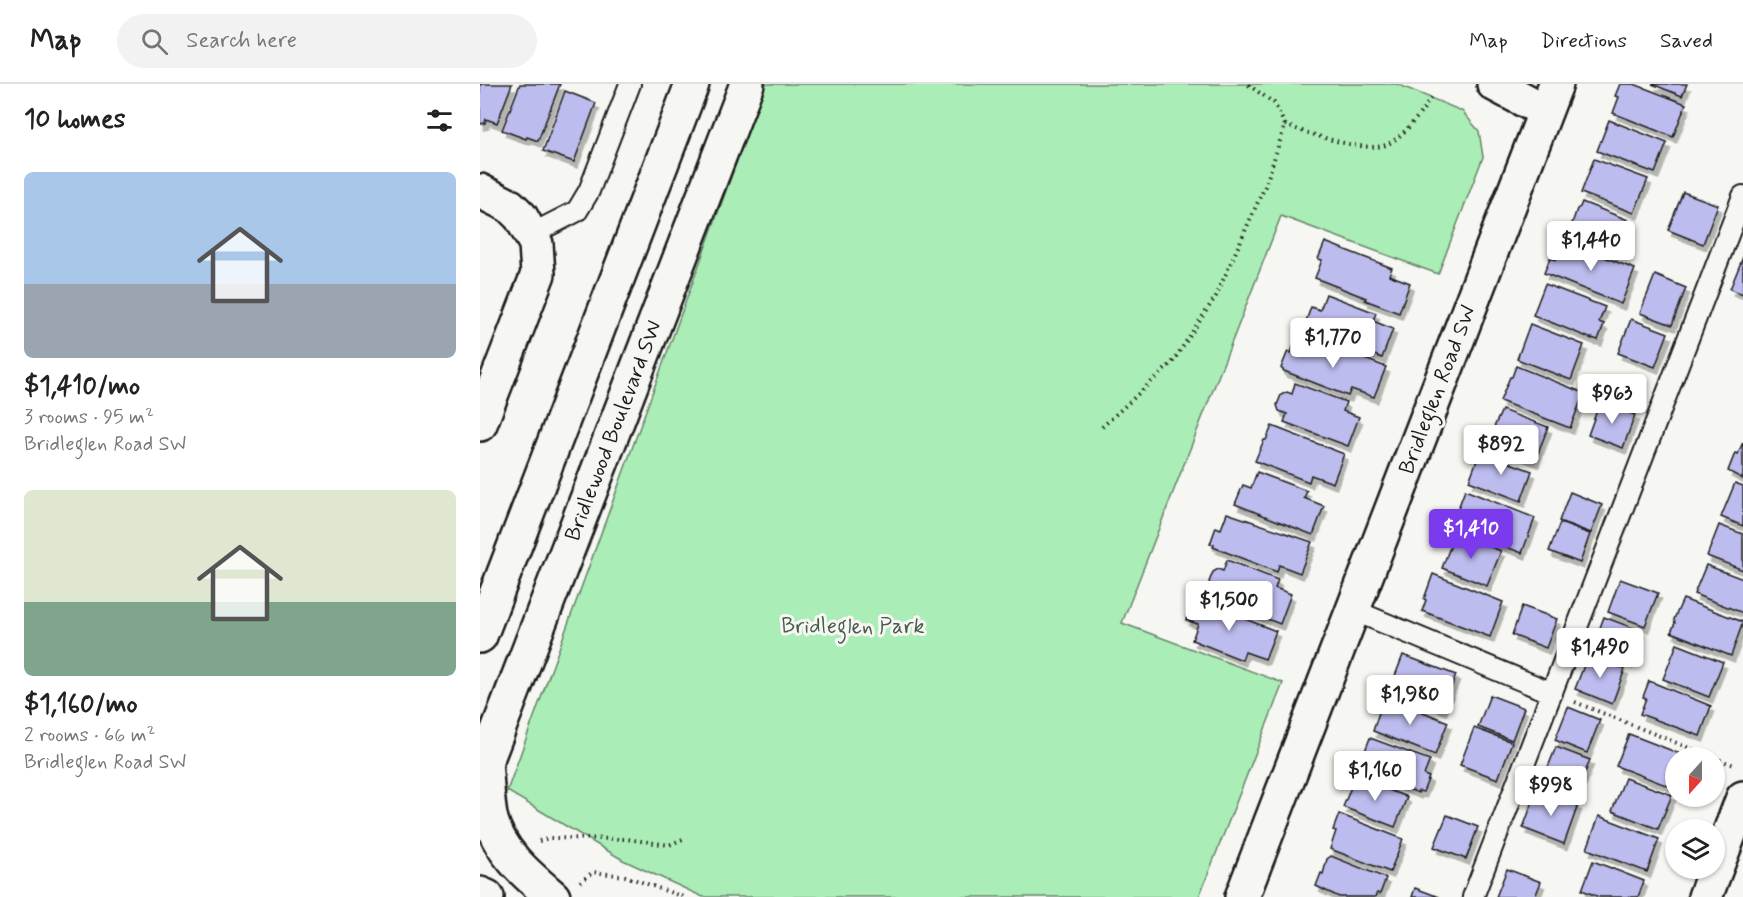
<!DOCTYPE html>
<html lang="en">
<head>
<meta charset="utf-8">
<style>
  body { margin:0; font-family:Mynerve,sans-serif; background:#f2f2f2; color:#222; height:100vh; display:flex; flex-direction:column; font-size:22px; white-space:nowrap }
  * { box-sizing:border-box; margin:0 }
  p { font-size:20px; color:#767676 }
  .icon { flex:none; width:33px; height:33px; fill:none; stroke:currentColor; stroke-width:2; stroke-linecap:round; stroke-linejoin:round }
  .map { position:relative; flex:1; overflow:hidden }
  .panel { display:flex; flex-direction:column; background:#fff; width:480px }
  .panel>* { flex:none }
  .needle { width:39px; rotate:201deg }
  .tools { position:absolute; left:1185px; top:663px; display:grid; gap:12px }
  .tools a { display:grid; place-items:center; width:60px; height:60px; border-radius:50%; background:#fff; box-shadow:0 2px 4px #0004; font-size:30px }
  .price { position:absolute; translate:-50% -51px; padding:0 14px; border-radius:6px; background:#fff; color:#222; font-size:20px; line-height:39px; filter:drop-shadow(0 2px 3px #0008) }
  .price::after { content:''; position:absolute; left:50%; top:36px; width:18px; height:14px; margin-left:-9px; background:inherit; clip-path:polygon(0 0,100% 0,50% 100%) }
  .price.active { background:#7c3aed; color:#fff }
  ul { padding:0; list-style:none }
  li { display:grid; align-content:center; gap:12px; height:318px; padding:0 24px }
  li span { display:grid; place-items:center; height:186px; border-radius:9px; color:#555 }
  li>.icon { margin-inline-start:auto }
  span .icon { width:108px; height:108px; fill:#fffc; stroke-width:1 }
  li b { font-size:26px }
  h2 { display:flex; justify-content:space-between; align-items:center; height:72px; padding:0 24px; font-size:26px }
  header { display:flex; align-items:center; gap:36px; box-sizing:border-box; height:84px; padding:0 30px; background:#fff; border-bottom:2px solid #e0e0e0 }
  header strong { font-size:28px }
  nav { display:flex; gap:33px; margin-inline-start:auto; font-size:21px }
  .search { width:420px; height:54px; background:#f2f2f2; display:flex; align-items:center; gap:15px; box-sizing:border-box; padding:0 21px; border-radius:33px; color:#767676; font-size:22px }
  main { display:flex; flex:1; min-height:0 }
  .map>svg:first-child { display:block }
  .green { fill:#abedb6; stroke:#648469; stroke-width:1.5 }
  .building { fill:#bdbcee; stroke:#1c1c1c; stroke-width:1.5; filter:url(#shadow) }
  .lines { fill:none; stroke-linecap:round; stroke-linejoin:round }
  .lane-casing { stroke:#1c1c1c; stroke-width:24 }
  .street-casing { stroke:#1c1c1c; stroke-width:38 }
  .secondary-casing { stroke:#1c1c1c; stroke-width:38 }
  .path { stroke:#1c1c1c; stroke-width:4; stroke-dasharray:1.5 4.5; stroke-linecap:butt }
  .lane { stroke:#f6f6f2; stroke-width:20 }
  .street { stroke:#f6f6f2; stroke-width:33 }
  .secondary { stroke:#f6f6f2; stroke-width:33 }
  .labels { text-anchor:middle; dominant-baseline:central; stroke-width:6; stroke-linejoin:round; paint-order:stroke }
  .street-label { font-size:22px; fill:#1c1c1c; stroke:#f6f6f2 }
  .park-label { font-size:22px; fill:#475b4a; stroke:#f6f6f2 }
</style>
</head>
<body>
<header>
<strong>Map</strong>
<div class="search"><svg class="icon" aria-label="search" viewBox="0 0 24 24"><circle cx="10" cy="10" r="6"/><path d="M15 15l6 6"/></svg>Search here</div>
<nav><a>Map</a><a>Directions</a><a>Saved</a></nav>
</header>
<main>
<section class="panel">
<h2>10 homes<svg class="icon" aria-label="filters" viewBox="0 0 24 24"><path d="M4 7h16M4 17h16"/><circle cx="9" cy="7" r="2"/><circle cx="15" cy="17" r="2"/></svg></h2>
<ul>
<li><span style="background:linear-gradient(#a9c7e8 60%,#9aa5b1 0)"><svg class="icon" aria-label="home" viewBox="0 0 24 24"><path d="M3 11l9-7 9 7M6 9v11h12V9"/></svg></span><div><b>$1,410/mo</b><p>3 rooms · 95 m²</p><p>Bridleglen Road SW</p></div></li>
<li><span style="background:linear-gradient(#dfe7d0 60%,#7fa58c 0)"><svg class="icon" aria-label="home" viewBox="0 0 24 24"><path d="M3 11l9-7 9 7M6 9v11h12V9"/></svg></span><div><b>$1,160/mo</b><p>2 rooms · 66 m²</p><p>Bridleglen Road SW</p></div></li>
</ul>
</section>
<div class="map">
<svg width="1263" height="813" viewBox="0 0 1263 813">
  <defs>
    <filter id="shadow"><feDropShadow dx="3.5" dy="6" stdDeviation="0" flood-color="#0004"/></filter>
  </defs>
  <rect width="100%" height="100%" fill="#f6f6f2"/>
  <filter id="ink" filterUnits="userSpaceOnUse"><feTurbulence type="fractalNoise" baseFrequency=".0167" numOctaves="2"/><feDisplacementMap in="SourceGraphic" scale="12" xChannelSelector="R" yChannelSelector="G"/><feConvolveMatrix kernelMatrix="1 2 1 2 8 2 1 2 1" color-interpolation-filters="sRGB"/></filter>
  <g filter="url(#ink)">
    <path class="green" d="M285,0h632l65,27 17,20 4,26 -45,117 -157,-58 -159,407 161,60 -84,214h-496l-80,-37 -116,-69z"/>
    <g class="building">
      <path d="M0,0h32l-15,39 -11,-4 -1,4 -5,1z"/>
      <path d="M40,0h40l-22,57 -11,-4 -1,2 -24,-9z"/>
      <path d="M1140,0h14l52,20 -13,33 -60,-24 6,-16 -4,-1z"/>
      <path d="M1172,0h35l-5,12z"/>
      <path d="M85,7l31,12 -22,59 -31,-11z"/>
      <path d="M1129,36l58,23 -12,30 -58,-22z"/>
      <path d="M1114,75l54,20 -14,34 -53,-20z"/>
      <path d="M1203,108l35,13 -15,39 -35,-14z"/>
      <path d="M1102,118l46,18 -14,34 -46,-19 9,-26 3,-2z"/>
      <path d="M1083,157l72,28 -14,35 -77,-31 6,-15 6,2z"/>
      <path d="M845,158l67,26 -3,7 21,8 -11,30 -34,-13 1,-2 -51,-20 7,-18 -4,-1z"/>
      <path d="M1263,173v37l-13,-5z"/>
      <path d="M1175,191l31,13 -14,37 -32,-12z"/>
      <path d="M1065,200l60,23 -6,15 5,2 -6,16 -6,-2v1l-59,-24z"/>
      <path d="M846,210l50,19 -3,8 20,8 -11,29 -78,-31 7,-20 9,3z"/>
      <path d="M1151,235l37,14 -13,34 -37,-14z"/>
      <path d="M1050,240l54,21 -13,35 -54,-21z"/>
      <path d="M817,252l54,21 1,-3 34,13 -12,30 -23,-8 -3,7 -64,-25 -3,-3 7,-17 3,2z"/>
      <path d="M1036,282l68,27 -14,35 -70,-27 10,-24h2z"/>
      <path d="M815,299l51,19 -3,9 16,6 -11,29 -64,-24 3,-8 -8,-3 -2,-6 4,-10 6,-3 5,2z"/>
      <path d="M1120,318l35,13 -12,33 -35,-13z"/>
      <path d="M1022,326l46,17 -13,34 -46,-17 2,-5 -2,-1z"/>
      <path d="M792,342l72,28 -11,29 -22,-8 -2,7 -54,-21 9,-21h2z"/>
      <path d="M1263,358v37l-15,-8 7,-18 3,1z"/>
      <path d="M1000,368l52,19 -11,30 -52,-20z"/>
      <path d="M777,388l50,19 -3,7 20,8 -11,29 -78,-31 8,-19 8,3z"/>
      <path d="M1255,399l8,3v40l-22,-9z"/>
      <path d="M985,406l70,28 -13,35 -68,-26 5,-12 -3,-1z"/>
      <path d="M1090,408l32,13 -11,28 -32,-12z"/>
      <path d="M747,429l85,29 -12,31 -21,-8 -2,7 -64,-25 1,-2 -4,-1 6,-17 5,2z"/>
      <path d="M1080,439l30,11 -10,29 -31,-12z"/>
      <path d="M1239,441l24,9v36l-36,-14z"/>
      <path d="M975,450l46,17 -14,35 -45,-18z"/>
      <path d="M747,476l51,20 -3,8 16,6 -11,30 -64,-25 3,-8 -7,-3 -3,-6 4,-10 5,-3 5,2z"/>
      <path d="M1226,481l37,14v34l-49,-19z"/>
      <path d="M953,490l70,28 -13,35 -68,-26 4,-11 -2,-1z"/>
      <path d="M1140,495l38,14 -13,33 -37,-14z"/>
      <path d="M714,515l82,32 -11,28 -20,-7 -3,8 -50,-20 6,-16 -12,-4z"/>
      <path d="M1203,515l60,23 -12,34 -60,-24 4,-9 -1,-4z"/>
      <path d="M1042,522l35,13 -11,29 -34,-13z"/>
      <path d="M1124,533l37,14 -12,32 -37,-14z"/>
      <path d="M1197,560l46,18 -14,35 -46,-18z"/>
      <path d="M923,571l53,20 -13,34 -53,-20z"/>
      <path d="M1108,571l37,14 -13,35 -37,-15z"/>
      <path d="M1169,597l62,25 -11,30 -60,-22 6,-16 -3,-1z"/>
      <path d="M1010,611l34,13 -12,32 -34,-13z"/>
      <path d="M908,614l60,24 -13,33 -62,-24 10,-31 4,1z"/>
      <path d="M1088,623l32,13 -13,33 -32,-13z"/>
      <path d="M994,644l38,14 -14,37 -38,-14z"/>
      <path d="M1149,650l62,24h-15v31l-60,-23z"/>
      <path d="M890,654l60,22 -6,15 5,2 -6,15 -5,-1v2l-60,-24z"/>
      <path d="M1076,663l34,13 -16,41 -34,-14z"/>
      <path d="M875,693l52,20 -12,30 -52,-20z"/>
      <path d="M1145,694l47,17 -14,34 -46,-18z"/>
      <path d="M1057,706l41,15 -14,39 -41,-16z"/>
      <path d="M859,730l64,25 -13,33 -60,-23 6,-18 -3,-1z"/>
      <path d="M967,731l31,12 -12,32 -32,-12z"/>
      <path d="M1119,732l60,23 -12,33 -60,-23z"/>
      <path d="M851,772l55,22 -6,16 -3,-1 -2,4h-36l-23,-11 5,-13 2,1 4,-15z"/>
      <path d="M1113,777l51,20 -6,16h-39l-17,-7z"/>
      <path d="M1027,785l34,13 -6,15h-39z"/>
      <path d="M935,804l24,9h-27z"/>
    </g>
    <g class="lines">
      <defs>
        <g id="lane">
          <path d="M52,150l45,-23 12,-20 41,-107"/>
          <path d="M873,526l199,83"/>
          <path d="M993,813l270,-701"/>
        </g>
        <g id="street">
          <path d="M1014,0l51,27"/>
          <path d="M0,107l30,15 11,11 15,27 2,30 -58,150"/>
          <path d="M762,813l314,-813"/>
          <path d="M1225,813l38,-99"/>
        </g>
        <g id="secondary">
          <path d="M0,552l212,-552"/>
          <path d="M5,680c2,17 2,35 5,52 8,35 37,59 63,81"/>
          <path d="M0,693l267,-693"/>
          <path d="M0,810l7,3"/>
        </g>
      </defs>
      <use href="#lane" class="lane-casing"/>
      <use href="#street" class="street-casing"/>
      <use href="#secondary" class="secondary-casing"/>
      <g class="path">
        <path d="M805,41c20,7 84,30 103,19 18,-10 32,-30 44,-47"/>
        <path d="M622,343l70,-64 44,-67 50,-112 19,-59 -11,-22 -27,-19"/>
        <path d="M1095,618l139,56"/>
        <path d="M1234,674l20,7"/>
        <path d="M59,757l10,-3 77,1 43,6 14,-6"/>
        <path d="M100,798l13,-10 32,4 58,21"/>
      </g>
      <use href="#lane" class="lane"/>
      <use href="#street" class="street"/>
      <use href="#secondary" class="secondary"/>
    </g>
  </g>
  <g class="labels">
    <g class="street-label">
      <text transform="translate(958 306) rotate(-69)">Bridleglen Road SW</text>
      <text transform="translate(134 347) rotate(-69)">Bridlewood Boulevard SW</text>
    </g>
    <g class="park-label">
      <text x="373" y="543">Bridleglen Park</text>
    </g>
  </g>
</svg>
<div class="tools">
<a><svg class="needle" viewBox="-14 -14 28 28"><path d="M0-13l5 13h-10z" fill="#e53935"/><path d="M0 13l5-13h-10z" fill="#767676"/></svg></a>
<a><svg class="icon" aria-label="layers" viewBox="0 0 24 24"><path d="M12 4l9 5-9 5-9-5zM3 14l9 5 9-5"/></svg></a>
</div>
<b class="price" style="left:1111px;top:188px">$1,440</b>
<b class="price" style="left:853px;top:285px">$1,770</b>
<b class="price" style="left:1132px;top:341px">$963</b>
<b class="price" style="left:1021px;top:392px">$892</b>
<b class="price active" style="left:991px;top:476px">$1,410</b>
<b class="price" style="left:749px;top:548px">$1,500</b>
<b class="price" style="left:1120px;top:595px">$1,490</b>
<b class="price" style="left:930px;top:642px">$1,980</b>
<b class="price" style="left:895px;top:718px">$1,160</b>
<b class="price" style="left:1071px;top:733px">$998</b>
</div>
</main>
</body>
</html>
